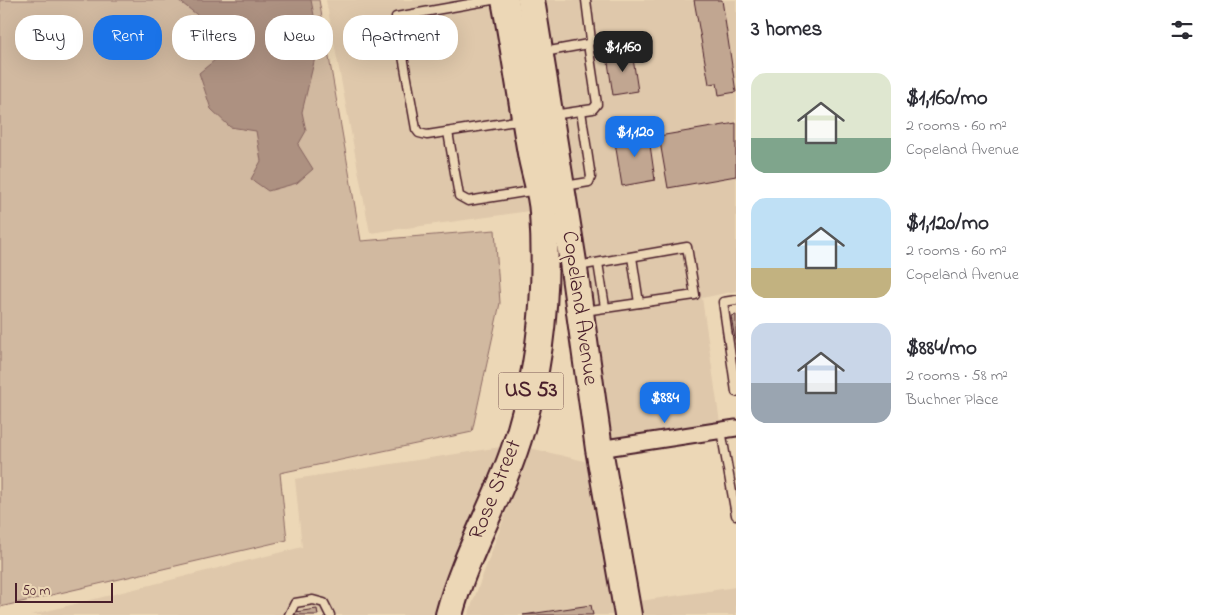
<!DOCTYPE html>
<html lang="en">
<head>
<meta charset="utf-8">
<style>
  body { margin:0; font-family:"Indie Flower",sans-serif; background:#f2f2f3; color:#2b2b33; height:100vh; display:flex; flex-direction:column; font-size:19px; white-space:nowrap }
  * { box-sizing:border-box; margin:0 }
  p { font-size:16px; color:#7c7c81 }
  .icon { flex:none; width:28px; height:28px; fill:none; stroke:currentColor; stroke-width:2; stroke-linecap:round; stroke-linejoin:round }
  .map { position:relative; flex:1; overflow:hidden }
  .details { display:flex; flex-direction:column; background:#fff; width:475px }
  .details>* { flex:none }
  .guide { position:absolute; left:15px; top:15px; width:475px; height:45px; display:flex; gap:10px }
  .scale { position:absolute; left:15px; bottom:12px; width:98px; box-sizing:border-box; padding-left:5px; border:2px solid #4a1f2b; border-top:0; font-size:14px; line-height:18px; white-space:nowrap; color:#4a1f2b; -webkit-text-stroke:4px #ecd7b6; paint-order:stroke }
  .price { position:absolute; translate:-50% -42px; padding:0 11px; border-radius:10px; background:#1a73e8; color:#fff; font-size:16px; line-height:32px; filter:drop-shadow(0 1px 2px #0008) }
  .price::after { content:''; position:absolute; left:50%; top:30px; width:15px; height:11px; margin-left:-8px; background:inherit; clip-path:polygon(0 0,100% 0,50% 100%) }
  .price.selected { background:#222; color:#fff }
  ul { padding:0; list-style:none }
  li { display:flex; align-items:center; gap:15px; height:125px; padding:0 15px }
  li span { display:grid; place-items:center; flex:none; width:140px; height:100px; border-radius:15px; color:#555 }
  li>.icon { margin-inline-start:auto }
  span .icon { width:60px; height:60px; fill:#fffc; stroke-width:1 }
  li b { font-size:21px }
  h2 { display:flex; justify-content:space-between; align-items:center; height:60px; padding:0 15px; font-size:21px }
  .pill { padding:0 18px; border-radius:20px; background:#fff; box-shadow:0 5px 20px #0002; font-size:18px; line-height:45px }
  .pill.selected { background:#1a73e8; color:#fff }
  main { display:flex; flex:1; min-height:0 }
  .map>svg:first-child { display:block }
  .built { fill:#dfc8ab }
  .green { fill:#d1b9a0; stroke:#8e6c66 }
  .water { fill:#ad9181; stroke:#85635f }
  .building { fill:#c1a691; stroke:#4a1f2b }
  .lines { fill:none; stroke-linecap:round; stroke-linejoin:round }
  .service-casing { stroke:#4a1f2b; stroke-width:11 }
  .minor-casing { stroke:#4a1f2b; stroke-width:19 }
  .trunk-casing { stroke:#4a1f2b; stroke-width:30 }
  .service { stroke:#ecd7b6; stroke-width:8 }
  .minor { stroke:#ecd7b6; stroke-width:15 }
  .trunk { stroke:#ecd7b6; stroke-width:26 }
  .labels { text-anchor:middle; dominant-baseline:central; stroke-width:4.5; stroke-linejoin:round; paint-order:stroke }
  .shield { fill:#ecd7b6; stroke:#7b5655; stroke-width:1 }
  .shield-label { font-size:21px; font-weight:bold; fill:#4a1f2b }
  .street-label { font-size:22px; fill:#4a1f2b; stroke:#ecd7b6 }
</style>
</head>
<body>
<main>
<div class="map">
<svg width="736" height="615" viewBox="0 0 736 615">
  <rect width="100%" height="100%" fill="#ecd7b6"/>
  <filter id="ink" filterUnits="userSpaceOnUse"><feTurbulence type="fractalNoise" baseFrequency=".02" numOctaves="2"/><feDisplacementMap in="SourceGraphic" scale="10" xChannelSelector="R" yChannelSelector="G"/><feConvolveMatrix kernelMatrix="1 2 1 2 8 2 1 2 1" color-interpolation-filters="sRGB"/></filter>
  <g filter="url(#ink)">
    <g class="built">
      <path d="M326,0h410v291l-34,7 19,132 -122,19 -33,-243 -196,27z"/>
      <path d="M501,447l-55,127 -10,41h-405l271,-68 -7,-68z"/>
      <path d="M530,448l71,17 25,138 110,-16v28h-268z"/>
    </g>
    <path class="green" d="M0,0h319l42,241 134,-11 5,73 -28,129 -192,41 7,67 -287,67z"/>
    <path class="water" d="M178,0h133l8,41 -17,71 4,19 -8,14 15,24 -16,14 -29,8 -17,-12 10,-18 -5,-30 -26,-4 -19,-18 -12,-36 16,-13 4,-28z"/>
    <g class="building">
      <path d="M694,0h28l14,92 -17,3 -2,-12 -8,1z"/>
      <path d="M632,52l6,39 -25,4 -6,-39z"/>
      <path d="M736,123v53l-68,12 -9,-52z"/>
      <path d="M648,131l7,49 -33,6 -8,-50z"/>
      <path d="M736,315v30l-5,-29z"/>
      <path d="M591,605l2,10h-70z"/>
      <path d="M317,609l1,6h-23v-3z"/>
    </g>
    <g class="lines">
      <defs>
        <g id="service">
          <path d="M492,0l-96,17 20,112 3,4 8,2 95,-15"/>
          <path d="M544,52l44,-8 3,-4 -5,-40"/>
          <path d="M553,115l40,-6 4,-5 -9,-60"/>
          <path d="M448,132l11,64 9,5 69,-11"/>
          <path d="M565,186l24,-4 2,-5 -10,-66"/>
          <path d="M632,257l7,46"/>
          <path d="M598,263l7,44"/>
          <path d="M578,266l109,-19 8,48 -111,16"/>
          <path d="M736,300l-13,2 13,90"/>
          <path d="M721,430l15,85"/>
          <path d="M289,615l6,-12 18,-3 11,3 6,12"/>
        </g>
        <path id="minor" d="M599,449l137,-21"/>
        <g id="trunk">
          <path d="M531,0l42,262 26,187 29,166"/>
          <path d="M449,615c17,-65 54,-122 72,-186 21,-71 27,-144 22,-217 -1,-20 -9,-40 -12,-59 -9,-51 -16,-102 -26,-153"/>
        </g>
      </defs>
      <use href="#service" class="service-casing"/>
      <use href="#minor" class="minor-casing"/>
      <use href="#trunk" class="trunk-casing"/>
      <use href="#service" class="service"/>
      <use href="#minor" class="minor"/>
      <use href="#trunk" class="trunk"/>
    </g>
  </g>
  <g class="labels">
    <rect class="shield" x="498.5" y="372.5" width="65" height="37" rx="4"/>
    <g class="shield-label">
      <text x="531" y="391">US 53</text>
    </g>
    <g class="street-label">
      <text transform="translate(579 308) rotate(82)">Copeland Avenue</text>
      <text transform="translate(496 490) rotate(-68)">Rose Street</text>
    </g>
  </g>
</svg>
<div class="scale">50 m</div>
<b class="price selected" style="left:623px;top:73px">$1,160</b>
<b class="price" style="left:635px;top:158px">$1,120</b>
<b class="price" style="left:665px;top:424px">$884</b>
<div class="guide">
<a class="pill">Buy</a>
<a class="pill selected">Rent</a>
<a class="pill">Filters</a>
<a class="pill">New</a>
<a class="pill">Apartment</a>
</div>
</div>
<section class="details">
<h2>3 homes<svg class="icon" aria-label="filters" viewBox="0 0 24 24"><path d="M4 7h16M4 17h16"/><circle cx="9" cy="7" r="2"/><circle cx="15" cy="17" r="2"/></svg></h2>
<ul>
<li><span style="background:linear-gradient(#dfe7d0 65%,#7fa58c 0)"><svg class="icon" aria-label="home" viewBox="0 0 24 24"><path d="M3 11l9-7 9 7M6 9v11h12V9"/></svg></span><div><b>$1,160/mo</b><p>2 rooms · 60 m²</p><p>Copeland Avenue</p></div></li>
<li><span style="background:linear-gradient(#bfe0f5 70%,#c2b280 0)"><svg class="icon" aria-label="home" viewBox="0 0 24 24"><path d="M3 11l9-7 9 7M6 9v11h12V9"/></svg></span><div><b>$1,120/mo</b><p>2 rooms · 60 m²</p><p>Copeland Avenue</p></div></li>
<li><span style="background:linear-gradient(#c9d6e8 60%,#9aa5b1 0)"><svg class="icon" aria-label="home" viewBox="0 0 24 24"><path d="M3 11l9-7 9 7M6 9v11h12V9"/></svg></span><div><b>$884/mo</b><p>2 rooms · 58 m²</p><p>Buchner Place</p></div></li>
</ul>
</section>
</main>
</body>
</html>
